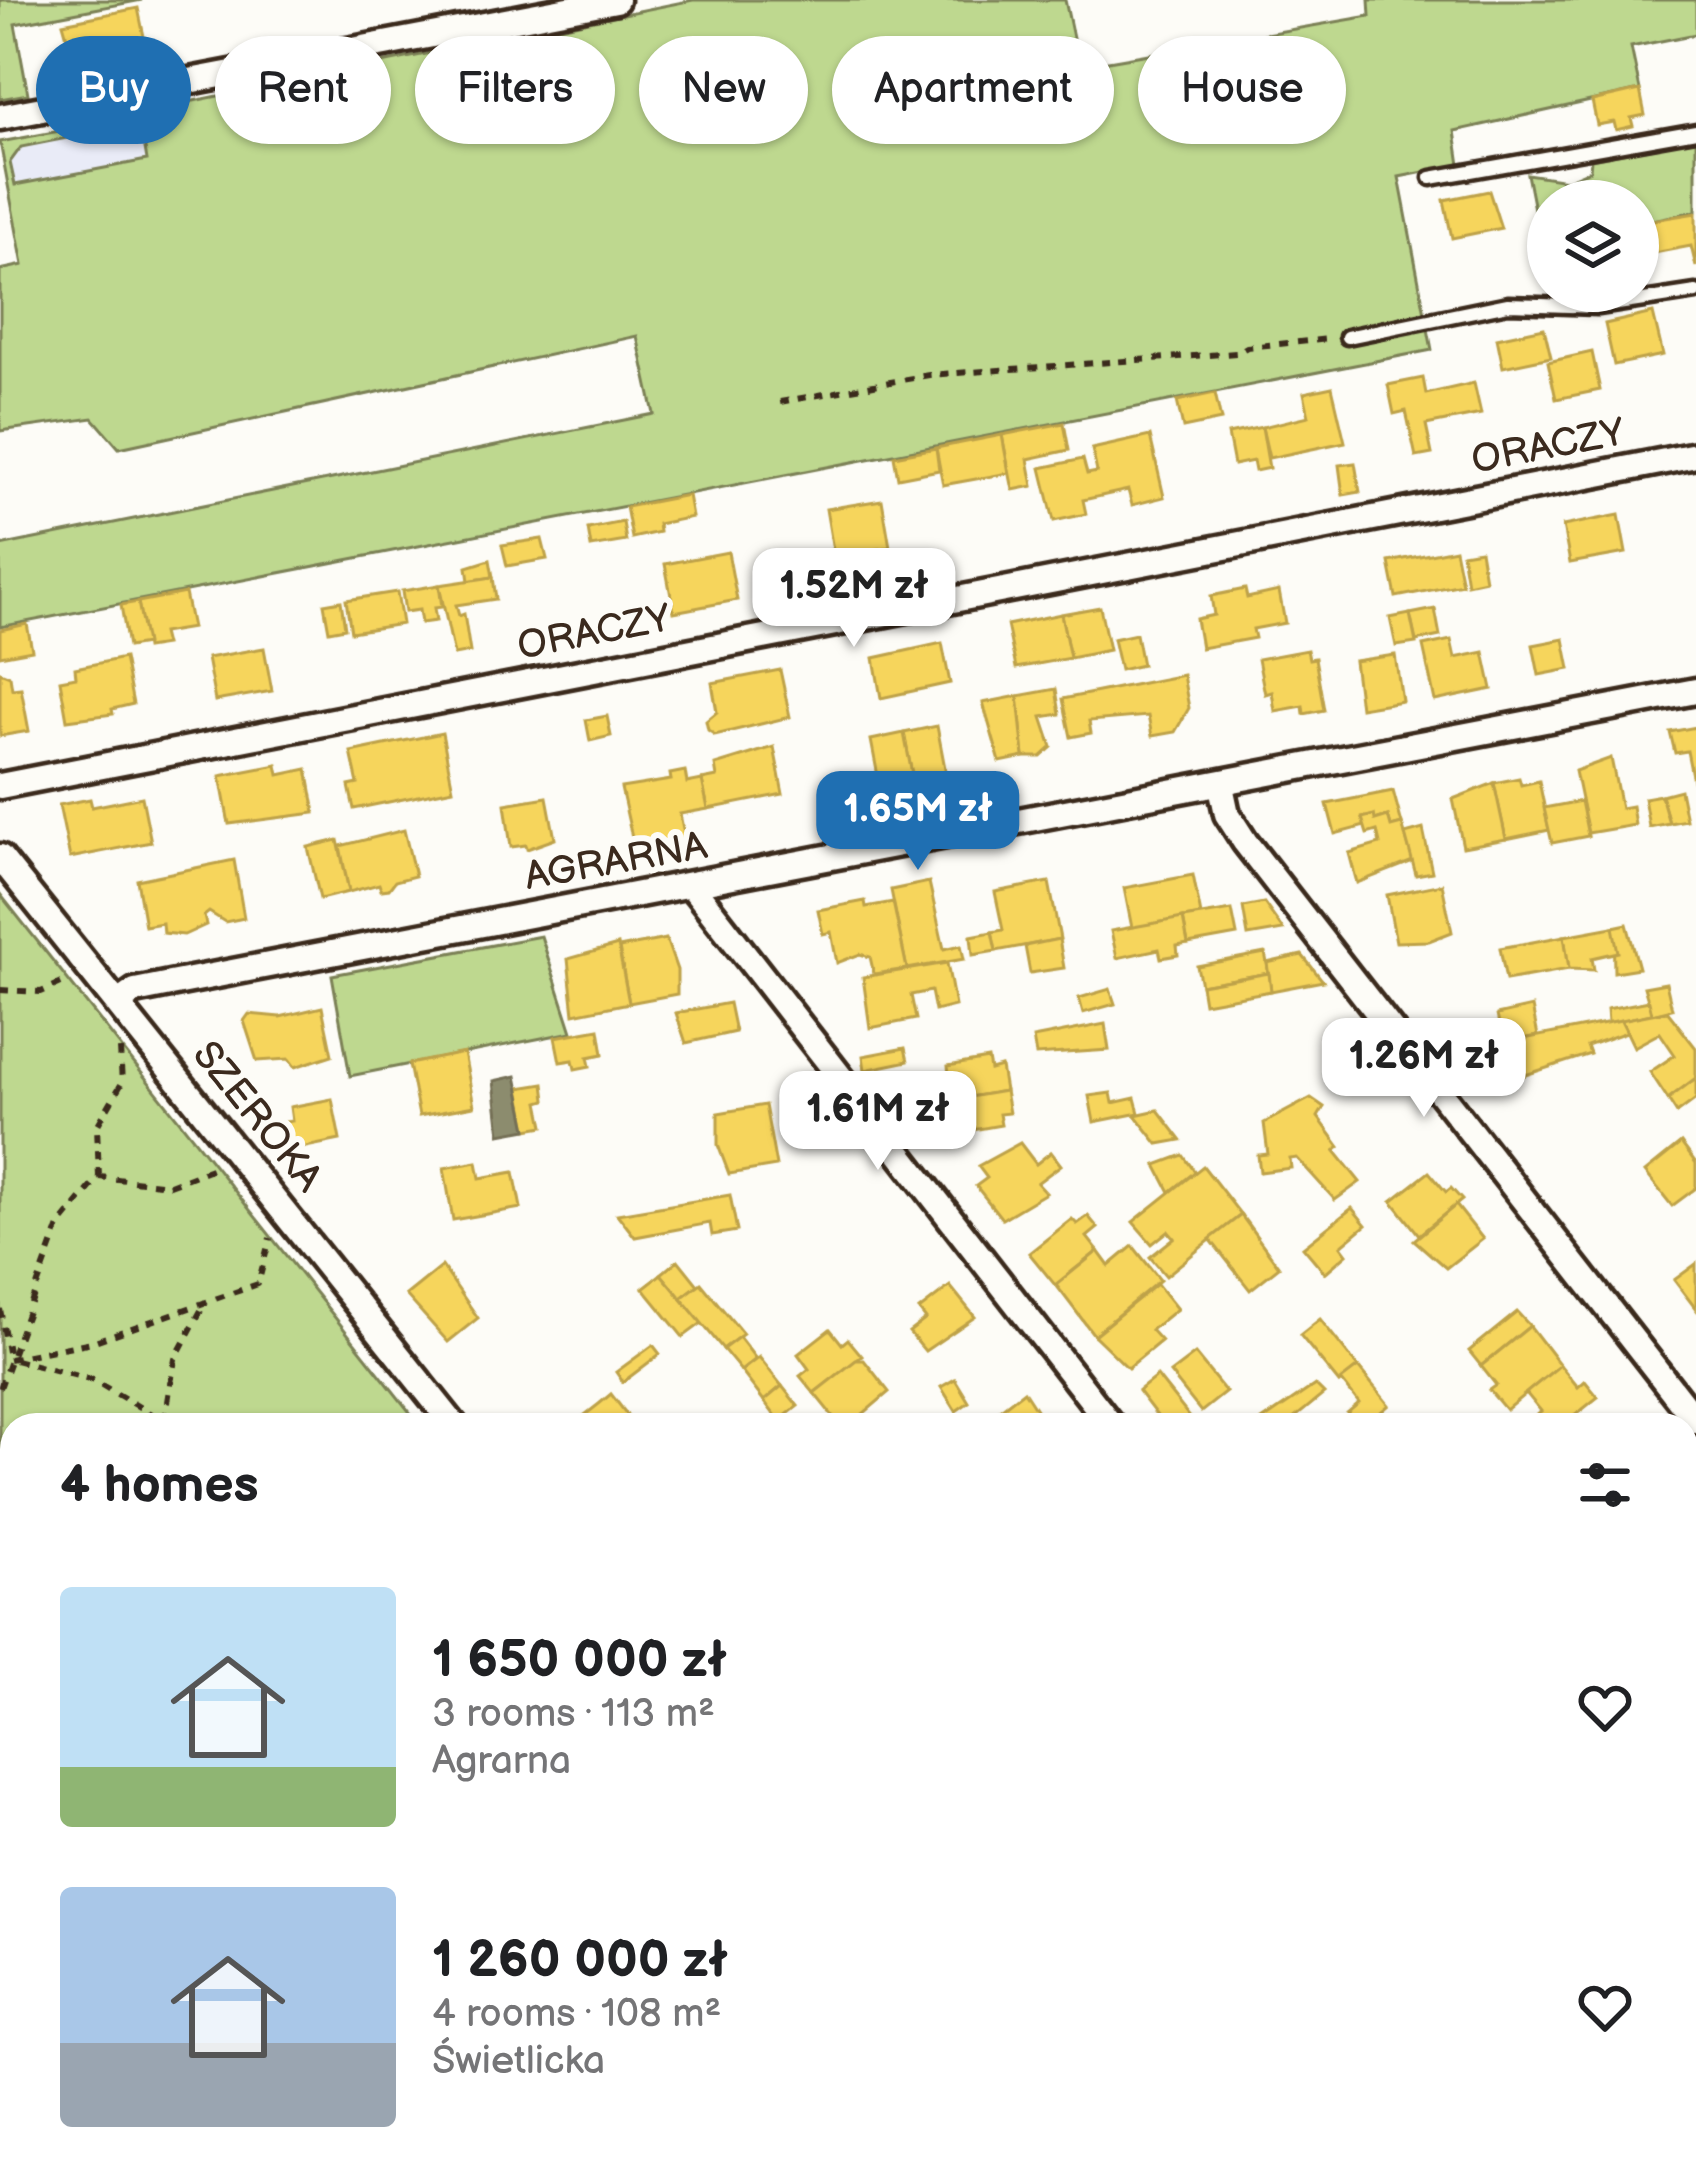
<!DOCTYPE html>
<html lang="en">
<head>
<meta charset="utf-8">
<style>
  body { margin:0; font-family:"Balsamiq Sans",sans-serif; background:#f6f6f6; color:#202124; height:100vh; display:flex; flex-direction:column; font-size:45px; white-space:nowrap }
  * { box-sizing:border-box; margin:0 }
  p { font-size:39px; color:#757577 }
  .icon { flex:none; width:66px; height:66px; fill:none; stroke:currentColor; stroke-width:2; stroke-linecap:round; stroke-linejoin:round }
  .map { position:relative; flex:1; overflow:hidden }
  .drawer { position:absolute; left:0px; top:1413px; width:1698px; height:771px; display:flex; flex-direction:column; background:#fff; border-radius:36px 36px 0 0; box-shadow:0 3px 9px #0004 }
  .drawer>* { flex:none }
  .banner { position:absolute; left:36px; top:36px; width:1626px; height:108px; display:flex; gap:24px }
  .fabs { position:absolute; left:1527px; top:180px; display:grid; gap:24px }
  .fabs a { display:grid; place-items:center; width:132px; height:132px; border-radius:50%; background:#fff; box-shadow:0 3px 9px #0004; font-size:60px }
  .price { position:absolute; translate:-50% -102px; padding:0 27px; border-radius:24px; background:#fff; color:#222; font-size:39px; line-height:78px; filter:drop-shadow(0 3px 6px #0008) }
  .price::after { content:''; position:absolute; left:50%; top:72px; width:36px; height:27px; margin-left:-18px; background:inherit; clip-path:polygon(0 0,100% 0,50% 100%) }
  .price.current { background:#1f6fb2; color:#fff }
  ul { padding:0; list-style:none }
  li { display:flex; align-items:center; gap:36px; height:300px; padding:0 60px }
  li span { display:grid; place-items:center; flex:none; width:336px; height:240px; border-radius:12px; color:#555 }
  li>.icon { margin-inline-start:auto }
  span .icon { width:144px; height:144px; fill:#fffc; stroke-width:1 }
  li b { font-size:51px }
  h2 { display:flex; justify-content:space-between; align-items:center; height:144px; padding:0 60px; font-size:51px }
  .pill { padding:0 42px; border-radius:54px; background:#fff; box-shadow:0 3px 9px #0004; font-size:42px; line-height:108px }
  .pill.current { background:#1f6fb2; color:#fff }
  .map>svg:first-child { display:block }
  .built { fill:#e9ebf7 }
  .green { fill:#bed88f; stroke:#7c8156; stroke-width:3 }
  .homes { fill:#f6d55c; stroke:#bea249; stroke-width:3 }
  .industry { fill:#8c8c6e; stroke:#746f56; stroke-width:3 }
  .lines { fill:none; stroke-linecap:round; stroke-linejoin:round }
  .lane-casing { stroke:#3b2a1e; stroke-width:21 }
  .street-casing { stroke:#3b2a1e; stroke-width:33 }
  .path { stroke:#3b2a1e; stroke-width:6; stroke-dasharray:9 9; stroke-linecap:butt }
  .lane { stroke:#fdfcf7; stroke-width:12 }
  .street { stroke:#fdfcf7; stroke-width:24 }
  .labels { text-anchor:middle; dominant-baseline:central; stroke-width:12; stroke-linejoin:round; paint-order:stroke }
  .street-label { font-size:39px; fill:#3b2a1e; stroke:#fdfcf7 }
</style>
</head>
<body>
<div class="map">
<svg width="1696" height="2183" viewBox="0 0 1696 2183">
  <rect width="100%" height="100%" fill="#fdfcf7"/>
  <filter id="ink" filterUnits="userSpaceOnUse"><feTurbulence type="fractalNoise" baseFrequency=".00833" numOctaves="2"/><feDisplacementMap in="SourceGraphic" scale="24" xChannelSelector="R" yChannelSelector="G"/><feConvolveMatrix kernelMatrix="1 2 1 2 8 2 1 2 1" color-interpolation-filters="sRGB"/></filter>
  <g filter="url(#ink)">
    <path class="built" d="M139,116l9,43 -134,27 -4,-24 11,-15 56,-11 -1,-8z"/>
    <g class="green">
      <path d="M0,0h142l-127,24 13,70 -28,5z"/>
      <path d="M693,0h372l14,66 291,-50 -1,-16h327v34l-65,13 9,43 -185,41 5,34 -61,12 33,173 -1432,277v-81l654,-132 -17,-78 -518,112 -26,-30 -93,13v-161l23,-5 -23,-123 76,-14 1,8 -56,11 -11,15 5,23 132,-25 -8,-48z"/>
      <path d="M1696,139v72l-58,12v-22h-90v37l-8,2 -13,-66 40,6 23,-10 1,-11z"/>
      <path d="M0,894l420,531h-408v747h999l8,11h-1019z"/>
      <path d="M541,936l31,96 -222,44 -18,-101z"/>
    </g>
    <g class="homes">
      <path d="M138,8l8,38 -72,15 -11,-38z"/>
      <path d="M1640,90l5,25 -14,3 2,8 -17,4 -2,-8 -17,3 -5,-24z"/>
      <path d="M1489,191l12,37 -49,10 -8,-38z"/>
      <path d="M1696,213v54l-5,-21 -37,7 -7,-32z"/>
      <path d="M1647,221l6,28 -15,4v-30z"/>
      <path d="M1653,313l10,42 -49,10 -9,-41z"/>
      <path d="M1544,328l7,29 -48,10 -6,-29z"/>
      <path d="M1592,352l8,38 -44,9 -8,-37z"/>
      <path d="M1423,378l3,16 48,-11 7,31 -55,11 6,29 -16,3 -10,-46 -12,3 -6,-29z"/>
      <path d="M1332,387l13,55 -76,16 -7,-31 47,-11 -5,-23z"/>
      <path d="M1215,393l6,27 -38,8 -6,-27z"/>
      <path d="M1064,423l5,27 -41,9 5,27 -20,4 -11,-55z"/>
      <path d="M1262,427l7,41 -14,3 -2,-10 -19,4 -6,-31z"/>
      <path d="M1002,435l7,38 -66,12 -7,-37z"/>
      <path d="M1150,436l14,61 -32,8 -4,-15 -45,10 3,14 -32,7 -13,-53 42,-9 4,15 10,-2 -5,-23z"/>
      <path d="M936,448l3,22 -41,8 -4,-22z"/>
      <path d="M1355,463l5,29 -17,3 -4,-30z"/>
      <path d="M688,495l4,22 -34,7 1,8 -27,6 -6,-31z"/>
      <path d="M882,500l8,47 -56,9 -8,-47z"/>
      <path d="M1619,515l7,38 -56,10 -7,-37z"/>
      <path d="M623,522l3,19 -35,6 -3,-18z"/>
      <path d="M542,539l5,20 -40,7 -5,-21z"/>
      <path d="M1455,549l7,35 -66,13 -7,-35z"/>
      <path d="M1480,550l5,30 -18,4 -5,-31z"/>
      <path d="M728,552l9,48 -63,12 -9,-48z"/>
      <path d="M490,560l3,17 -24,4 -2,-14z"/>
      <path d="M493,577l3,22 -40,6 3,11 5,-2 6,38 -16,3 -15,-70z"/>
      <path d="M439,585l3,22 -8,1 2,13 -15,2 -2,-13 -14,2 -3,-21z"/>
      <path d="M1245,589l2,9 32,-7 6,32 -32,6 2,9 -54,10 -5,-29 18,-4 -3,-19z"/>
      <path d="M397,592l5,32 -51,8 -5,-32z"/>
      <path d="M185,593l7,35 -30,5 3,12 -19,3 -8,-46z"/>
      <path d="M341,601l4,27 -16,3 -5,-27z"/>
      <path d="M138,602l8,42 -18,3 -7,-42z"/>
      <path d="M1100,607l9,43 -39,8 -9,-44z"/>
      <path d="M1435,609l5,27 -24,5 -6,-27z"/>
      <path d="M1061,614l9,44 -54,10 -9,-43z"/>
      <path d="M1410,614l6,29 -20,3 -6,-28z"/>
      <path d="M27,624l5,26 -32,6v-26z"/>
      <path d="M1136,634l6,31 -22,5 -7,-31z"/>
      <path d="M1564,639l6,30 -31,6 -6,-30z"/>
      <path d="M1451,640l4,18 29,-6 8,37 -57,12 -12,-55z"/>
      <path d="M942,643l8,40 -69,15 -7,-40z"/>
      <path d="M264,648l8,43 -57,10 -8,-43z"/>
      <path d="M1307,650l2,9 6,-1 9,52 -20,4 -1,-8 -28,5 -3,-19 -7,2 -7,-35z"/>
      <path d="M1395,655l7,46 -42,7 -6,-47z"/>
      <path d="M124,658l9,46 -21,5 1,5 -46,6 -7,-40 16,-3 -1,-9z"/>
      <path d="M780,670l10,47 -75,18 -7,-5 -2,-9 11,-9 -5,-29z"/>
      <path d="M0,672l10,4 2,13 9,-1 8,43 -29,5z"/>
      <path d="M1183,675l6,33 -14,24 -23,4 -4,-20 -59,5 2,12 -20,4 -8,-38z"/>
      <path d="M1056,689l4,25 -18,3 10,30 -11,10h-17l-6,-61z"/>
      <path d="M1018,696l6,61 -24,5 -17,-59z"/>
      <path d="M607,716l4,20 -21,5 -4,-21z"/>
      <path d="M937,726l11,58 -33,6 -11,-57z"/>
      <path d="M1696,727v69l-9,-45 -12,2 -5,-21z"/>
      <path d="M442,733l11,56 -99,20 -5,-23 9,-2 -7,-32z"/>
      <path d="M904,733l11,57 -33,7 -11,-57z"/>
      <path d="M774,747l9,47 -75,15 -6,-29 15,-3 -2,-12z"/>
      <path d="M1611,758l10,50 11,-2 3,19 -47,8 -13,-62z"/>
      <path d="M277,765l2,10 28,-6 8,44 -86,11 -9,-48z"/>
      <path d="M685,771l2,12 15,-3 6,29 -28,5 5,25 -51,7 -13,-58 50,-8 -1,-6z"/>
      <path d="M1519,778l2,7 18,-4 10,49 -43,9 -12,-56z"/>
      <path d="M1494,783l12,56 -43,8 -10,-48z"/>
      <path d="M1680,790l6,30 -17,3 -8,-28z"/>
      <path d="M1393,791l9,33 -11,3 -3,-11 -13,4 -1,-5 -12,3 3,8 -30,8 -8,-30z"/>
      <path d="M1661,795l8,28 -20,4 -5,-29z"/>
      <path d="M142,797l9,45 -81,16 -11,-53 31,-6 2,8z"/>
      <path d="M547,797l8,42 -28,10 -1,-4 -15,2 -6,-43z"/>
      <path d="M1581,801l7,35 -36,7 -8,-35z"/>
      <path d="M1374,815l1,5 13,-4 3,11 11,-3 11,37 -56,22 -8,-30 31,-9 -3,-13 -10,3 -5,-16z"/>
      <path d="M1423,829l9,43 -16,3 -11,-41z"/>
      <path d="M404,830l11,46 -20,5 -6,8 -8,1 -2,-6 -30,8 -9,-46z"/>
      <path d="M338,840l11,52 -29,7 -12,-52z"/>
      <path d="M234,860l10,58 -19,4 -16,-10 -5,4 2,9 -22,10 -21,-2 -1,-10 -17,3 -8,-46z"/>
      <path d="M1193,875l8,40 -69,13 -8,-40z"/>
      <path d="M929,882l15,67 17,-4 3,14 -57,10 -16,-79z"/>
      <path d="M1049,882l11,57 -64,12 -4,-19 11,-2 -8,-38z"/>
      <path d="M1442,884l10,48 -23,9 -33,1 -9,-47z"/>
      <path d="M865,901l1,6 27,-5 14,67 -33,5 -4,-17 -10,-3 -23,9 -6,-31 -8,2 -5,-24z"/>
      <path d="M1264,903l19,27 -35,6 -5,-29z"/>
      <path d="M1232,910l5,25 -49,9 -5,-26z"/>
      <path d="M1183,918l5,26 -11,2 1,9 -17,3 -2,-9 -42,9 -6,-27z"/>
      <path d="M1627,924l12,44 -25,4 -1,-45z"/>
      <path d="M1613,927l5,25 -26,6 2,12 -25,-1 -5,-33z"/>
      <path d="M992,932l4,19 -23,4 -2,-19z"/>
      <path d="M1564,936l5,33 -63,11 -6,-32z"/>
      <path d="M666,939l11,31v24l-48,9 -10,-55z"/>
      <path d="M1059,939l5,29 -34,5 -5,-27z"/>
      <path d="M618,945l11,58 -55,11 -6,-55z"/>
      <path d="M1265,953l4,20 -68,12 -4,-19z"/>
      <path d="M1302,955l21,26 -52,10 -4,-28z"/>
      <path d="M947,963l8,43 -20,5 -4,-20 -20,4 5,24 -46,9 -7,-51z"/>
      <path d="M1269,973l2,18 -67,12 -3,-18z"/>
      <path d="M1666,983l6,26 -20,5 -8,-27z"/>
      <path d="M1110,989l5,15 -32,9 -4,-15z"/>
      <path d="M1649,1001l3,13 -44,9 -1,-14z"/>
      <path d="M729,1003l6,29 -49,11 -10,-30z"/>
      <path d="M322,1007l10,48 -37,12 -6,-8 -32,2 -13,-40 5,-7 31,3z"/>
      <path d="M1532,1007l6,29 -35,7 -6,-28z"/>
      <path d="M1667,1011l29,37v30l-28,21 -18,-27 25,-17 -15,-22 -26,14 -13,-27z"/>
      <path d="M1621,1020l6,12 -40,14 3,8 -80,26 -7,-37z"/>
      <path d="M1105,1024l4,26 -73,5 -3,-17z"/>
      <path d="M599,1029l4,25 -15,3 2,9 -15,3 -2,-9 -13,2 -5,-25z"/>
      <path d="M905,1048l3,13 -43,9 -2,-14z"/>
      <path d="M464,1053l10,53 -55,10 -10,-52z"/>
      <path d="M988,1059l2,11 11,-3 4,24 -53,9 -4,-34z"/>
      <path d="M1696,1078v21l-19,14 -9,-14z"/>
      <path d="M544,1084l2,16 -7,2 5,24 -17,3 -8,-41z"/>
      <path d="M1005,1091l4,22 -10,1 2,11 -40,7 -9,-32z"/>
      <path d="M1111,1093l2,10 22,-5 4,15 -45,9 -5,-26z"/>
      <path d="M1311,1098l13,9 -6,10 22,30 -5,4 25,31 -25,18 -38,-42 -7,1 1,9 -31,4 -2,-17 10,-1 -4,-31z"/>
      <path d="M332,1099l8,41 -49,10 -6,-28 7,-1 -2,-14z"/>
      <path d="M765,1105l11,61 -47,8 -11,-29v-32z"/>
      <path d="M1158,1110l23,30 -23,4 -23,-29z"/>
      <path d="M1020,1143l16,21 15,-12 10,13 -24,18 9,10 -44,26 -26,-33 11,-8 -9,-12z"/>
      <path d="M1681,1143l15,20v25l-24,18 -27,-34z"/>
      <path d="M1183,1155l12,17 -25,20 -14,-27z"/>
      <path d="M477,1162l3,16 34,-6 7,36 -68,12 -9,-52z"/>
      <path d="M1203,1166l38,49 -75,61 -16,-19 24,-19 -6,-7 -16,13 -19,-22z"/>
      <path d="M1429,1172l17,20 5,-4 11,12 -43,35 -27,-34z"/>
      <path d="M730,1195l7,36 -25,4 -2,-12 -75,14 -18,-23z"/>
      <path d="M1456,1205l27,34 -37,29 -32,-28z"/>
      <path d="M1352,1208l14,17 -25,21 6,8 -22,19 -22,-26z"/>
      <path d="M1241,1215l38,52 -29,23 -40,-51z"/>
      <path d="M1088,1216l10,12 -11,9 11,14 -43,34 -26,-32 43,-34 5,5z"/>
      <path d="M1133,1246l27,34 -66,55 -38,-50 42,-34 11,15z"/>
      <path d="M678,1260l20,25 -17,13 -20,-24z"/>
      <path d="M1696,1264v45l-22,-29z"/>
      <path d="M442,1266l36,52 -30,24 -42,-47z"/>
      <path d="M661,1274l41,49 -19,14 -40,-49z"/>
      <path d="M701,1283l42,51 -20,15 -42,-51z"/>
      <path d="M1157,1284l20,25 -26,21 10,11 -33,27 -34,-33z"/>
      <path d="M950,1286l25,31 -50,34 -16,-19 17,-13 -7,-9z"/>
      <path d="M1517,1312l13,14 -49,40 -12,-15z"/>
      <path d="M1320,1319l38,48 -19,16 -39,-48z"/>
      <path d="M1530,1326l30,39 -54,45 -17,-20 7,-5 -15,-19z"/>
      <path d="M830,1329l12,15 6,-5 14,17 -48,37 -14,-17 9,-7 -11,-15z"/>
      <path d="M739,1337l17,22 -15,12 -18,-22z"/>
      <path d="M653,1345l7,9 -37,28 -7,-10z"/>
      <path d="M1195,1354l31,38 -25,20 -31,-39z"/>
      <path d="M759,1357l23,29 -18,15 -23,-30z"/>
      <path d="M856,1360h8l25,32 -33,28 -21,-1 -21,-26z"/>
      <path d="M1560,1365l18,22 7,-6 13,16 -35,28h-39l17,-14 -15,-18z"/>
      <path d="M1358,1367l31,38 -15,13 -22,4 -5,-9 12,-10 -18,-23z"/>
      <path d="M1157,1376l35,44 -6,5h-22l-26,-34z"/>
      <path d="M955,1379l14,23 -13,9 -15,-24z"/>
      <path d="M1315,1385l9,9 -38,31 -24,-4z"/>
      <path d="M782,1386l16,20 -19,15 -15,-20z"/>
      <path d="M1024,1391l22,34h-66z"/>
      <path d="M611,1394l24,31h-63l27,-21z"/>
      <path d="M1696,1654v63l-10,5v-46l5,-3 -5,-13z"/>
      <path d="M1696,1834v50l-6,3 -4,-47z"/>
      <path d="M1167,2172l6,11h-69l-3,-6v-5z"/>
      <path d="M1434,2172h35l4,11 -60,-4z"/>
    </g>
    <path class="industry" d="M516,1076l11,53 -27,5 -6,-53z"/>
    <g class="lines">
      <defs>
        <g id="lane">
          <path d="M1431,178l265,-47"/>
          <path d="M1347,337l161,-33 90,3 98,-15"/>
        </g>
        <g id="street">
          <path d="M0,117l616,-117"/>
          <path d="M0,786l1696,-331"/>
          <path d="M1221,786l6,28 18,28 451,579"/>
          <path d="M0,857l454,568"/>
          <path d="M691,885l420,540"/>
          <path d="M118,1003l17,-12 35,-7 1526,-293"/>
          <path d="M1686,1782l10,-5"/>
          <path d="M1031,2172l9,11"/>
          <path d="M1575,2172l4,11"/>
        </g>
      </defs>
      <use href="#lane" class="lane-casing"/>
      <use href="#street" class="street-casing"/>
      <g class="path">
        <path d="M780,402l149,-27 307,-22 11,-6 83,-8"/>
        <path d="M0,990l41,2 27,-12"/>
        <path d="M99,1177l-2,-51 25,-43 -2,-34"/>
        <path d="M0,1309l8,43"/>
        <path d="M9,1359l83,-17 166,-58 12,-46"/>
        <path d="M15,1360l78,20 77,45"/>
        <path d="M0,1388l59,-162 40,-49 70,8 47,-18"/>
        <path d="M165,1420l10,-61 31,-58"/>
        <path d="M0,2060l12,-8"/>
        <path d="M0,2061l12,11"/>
        <path d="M189,2172l1,11"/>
        <path d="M698,2183v-11"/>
        <path d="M952,2183l21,-11"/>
      </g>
      <use href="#lane" class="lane"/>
      <use href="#street" class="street"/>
    </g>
  </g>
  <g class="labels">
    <g class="street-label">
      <text transform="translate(1548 447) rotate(-11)">ORACZY</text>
      <text transform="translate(594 633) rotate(-11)">ORACZY</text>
      <text transform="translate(616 862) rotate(-10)">AGRARNA</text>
      <text transform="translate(257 1117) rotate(51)">SZEROKA</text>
    </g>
  </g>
</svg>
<div class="fabs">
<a><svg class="icon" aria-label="layers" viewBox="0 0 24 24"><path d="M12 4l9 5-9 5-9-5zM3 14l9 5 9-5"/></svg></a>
</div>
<b class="price" style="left:854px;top:650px">1.52M zł</b>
<b class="price current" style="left:918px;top:873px">1.65M zł</b>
<b class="price" style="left:1424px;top:1120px">1.26M zł</b>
<b class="price" style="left:878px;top:1173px">1.61M zł</b>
<div class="banner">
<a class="pill current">Buy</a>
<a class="pill">Rent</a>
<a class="pill">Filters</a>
<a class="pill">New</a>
<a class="pill">Apartment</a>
<a class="pill">House</a>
</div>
<section class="drawer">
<h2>4 homes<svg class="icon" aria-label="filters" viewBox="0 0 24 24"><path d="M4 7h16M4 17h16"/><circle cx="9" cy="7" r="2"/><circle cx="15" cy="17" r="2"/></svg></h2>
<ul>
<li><span style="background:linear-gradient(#bfe0f5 75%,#8fb573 0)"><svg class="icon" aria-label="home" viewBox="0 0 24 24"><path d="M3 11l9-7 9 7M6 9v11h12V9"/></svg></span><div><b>1 650 000 zł</b><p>3 rooms · 113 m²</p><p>Agrarna</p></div><svg class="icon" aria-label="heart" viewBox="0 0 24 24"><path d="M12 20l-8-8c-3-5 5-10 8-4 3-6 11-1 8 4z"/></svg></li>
<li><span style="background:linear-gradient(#a9c7e8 65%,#9aa5b1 0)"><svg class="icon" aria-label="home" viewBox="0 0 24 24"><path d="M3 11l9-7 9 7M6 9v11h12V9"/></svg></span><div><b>1 260 000 zł</b><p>4 rooms · 108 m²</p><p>Świetlicka</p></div><svg class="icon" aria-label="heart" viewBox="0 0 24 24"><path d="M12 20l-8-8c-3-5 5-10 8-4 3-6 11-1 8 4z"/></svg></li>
</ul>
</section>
</div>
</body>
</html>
